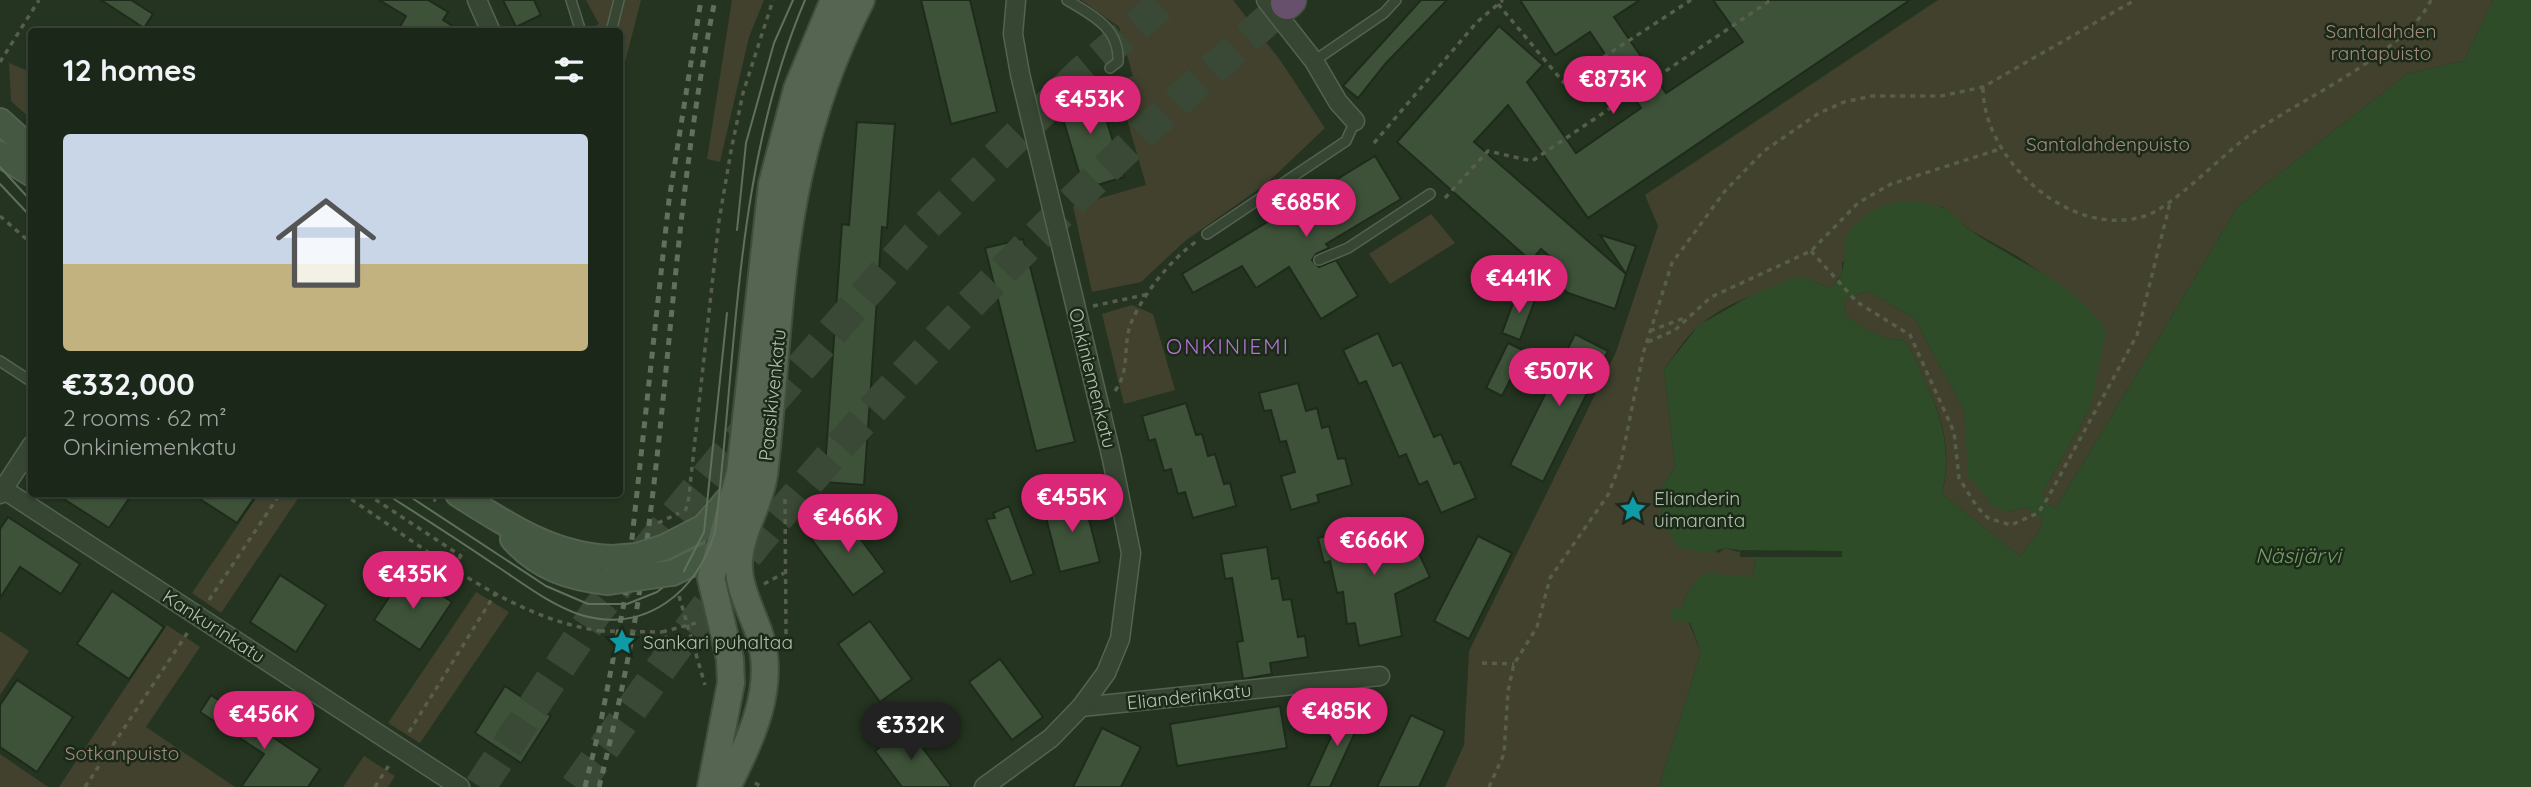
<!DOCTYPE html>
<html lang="en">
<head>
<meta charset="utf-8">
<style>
  body { margin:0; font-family:Quicksand,sans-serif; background:#283325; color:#f1f3f6; height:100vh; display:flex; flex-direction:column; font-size:26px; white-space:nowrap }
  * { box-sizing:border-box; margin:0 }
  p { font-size:23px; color:#a0a5a2 }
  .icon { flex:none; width:38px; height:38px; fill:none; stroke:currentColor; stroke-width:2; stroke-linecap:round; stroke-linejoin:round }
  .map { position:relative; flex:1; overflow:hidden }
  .sheet { position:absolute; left:28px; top:28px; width:595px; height:469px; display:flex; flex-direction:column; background:#1b2718; border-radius:7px; box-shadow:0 2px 5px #0004,0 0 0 2px #394437 }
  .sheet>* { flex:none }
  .price { position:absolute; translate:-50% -60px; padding:0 16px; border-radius:24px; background:#db2777; color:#fff; font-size:23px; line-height:46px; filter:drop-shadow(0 2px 4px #0008) }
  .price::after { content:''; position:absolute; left:50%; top:42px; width:21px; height:16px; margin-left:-10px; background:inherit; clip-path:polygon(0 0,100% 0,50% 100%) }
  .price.on { background:#222; color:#fff }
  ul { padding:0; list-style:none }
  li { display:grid; align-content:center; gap:14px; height:371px; padding:0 35px }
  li+li { border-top:2px solid #394437 }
  li span { display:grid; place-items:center; height:217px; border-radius:7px; color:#555 }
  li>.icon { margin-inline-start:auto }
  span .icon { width:126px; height:126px; fill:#fffc; stroke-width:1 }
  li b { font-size:30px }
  h2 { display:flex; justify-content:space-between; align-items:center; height:84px; padding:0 35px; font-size:30px }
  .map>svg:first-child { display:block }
  .green { fill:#41412e }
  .water { fill:#2f4c28; fill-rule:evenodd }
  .pier { fill:#243420 }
  .building { fill:#3e5239; stroke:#1e2b1b; stroke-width:2 }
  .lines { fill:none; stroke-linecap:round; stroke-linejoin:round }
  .highway-tunnel { stroke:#394935; stroke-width:32; stroke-dasharray:32 16; stroke-linecap:butt }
  .lane-casing { stroke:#546351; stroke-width:12 }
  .street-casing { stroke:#546351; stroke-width:21 }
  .secondary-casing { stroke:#546351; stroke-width:28 }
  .primary-casing { stroke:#404f3d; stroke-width:30 }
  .highway-casing { stroke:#414f3e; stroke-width:35 }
  .path { stroke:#575e4a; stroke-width:3.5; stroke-dasharray:5 5; stroke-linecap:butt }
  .lane { stroke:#374533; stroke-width:9 }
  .street { stroke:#374533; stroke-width:18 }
  .secondary { stroke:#455841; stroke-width:24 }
  .primary { stroke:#556551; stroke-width:26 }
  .highway { stroke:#66506b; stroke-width:32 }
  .tram { stroke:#5f715a; stroke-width:2 }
  .rail { stroke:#5f715a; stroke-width:5; stroke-dasharray:7 7; stroke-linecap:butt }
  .secondary-bridge-casing { stroke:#546351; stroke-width:28; stroke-linecap:butt }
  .path-bridge { stroke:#575e4a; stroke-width:3.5; stroke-dasharray:5 5; stroke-linecap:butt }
  .secondary-bridge { stroke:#455841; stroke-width:24 }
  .labels { text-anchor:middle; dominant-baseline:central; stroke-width:5; stroke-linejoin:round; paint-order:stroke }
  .park-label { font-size:19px; fill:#a28d7d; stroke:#1c2919 }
  .street-label { font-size:19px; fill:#b0c2ad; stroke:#1c2919 }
  .poi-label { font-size:19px; fill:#b0c2ad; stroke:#1c2919; text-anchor:start }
  .neighbourhood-label { font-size:21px; letter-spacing:2px; fill:#b375d4; stroke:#1c2919 }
  .water-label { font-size:21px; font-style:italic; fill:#73a067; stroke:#1c2919 }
</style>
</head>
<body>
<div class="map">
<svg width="2531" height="787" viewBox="0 0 2531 787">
  <rect width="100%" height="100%" fill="#243420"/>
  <g class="green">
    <path d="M586,0h55l-18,70 -3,42v-80h-36l15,-8z"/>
    <path d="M732,0h32l-15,37 -29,125 -13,-3z"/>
    <path d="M1081,0h152l47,60 45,68 -59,56 -81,57 -44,41 -49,10 -19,-86 73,-21 -30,-104 17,-5 -14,-49z"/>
    <path d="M1938,0h555l-29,61 -57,13 -169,132 -182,302 -8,-4 -6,-10 49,-88 4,-28 -25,-85 -53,-37 -47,-26 -27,-23 -101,55v11l-12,16 -20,-10c-38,9 -80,20 -111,47 -14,11 -24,29 -35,43l11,98 -16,25 59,61 7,-5 31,9 -4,21 -63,11 -7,18 19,45 -42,135h-214l19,-42 5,-94 147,-299 42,-126 -13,-31z"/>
    <path d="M9,63l22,9v47l-20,-18z"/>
    <path d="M1431,214l24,29 -65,41 -21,-30z"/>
    <path d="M1867,291l47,27 50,92 3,32 41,70 18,-5 17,11 -4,14 -19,24 -78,-62c14,-59 -8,-92 -31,-144l-8,-10c-22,0 -40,-13 -58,-24l-1,-16z"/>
    <path d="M1132,305l21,9 22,76 -51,14 -22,-90z"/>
    <path d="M259,494h42l-80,119 -29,-20z"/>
    <path d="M476,592l33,20 -89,131 -32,-20z"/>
    <path d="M167,625l33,22 -54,80 89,60h-176z"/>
    <path d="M0,631l29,20 -29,44z"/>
    <path d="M0,754l48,33h-48z"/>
    <path d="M364,756l31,20 -7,11h-45z"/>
  </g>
  <path class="water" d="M2493,0h38v787h-872l42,-135 -11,-29 -17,-2 -3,-12 12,-2 7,-18 15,-16 48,4 4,-19 -16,-1 -1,-7 -14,-2 -17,5 -29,-5 -16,-25 -4,-31 16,-25 -11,-98 35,-44 51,-29 44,-19 16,2 20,10c3,-5 11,-12 12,-17 6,-28 -4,-34 23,-56 20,-17 52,-18 76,-9 11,3 19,16 29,23 46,33 103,50 136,100l-15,76 -49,88 6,10 8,4 182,-302 169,-132 57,-13zM1867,291l47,27 50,92 4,66 25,30 15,6 18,-5 17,11 -4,14 -19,24 -78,-62c13,-59 -8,-92 -31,-144l-8,-10c-22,0 -39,-13 -58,-24l-1,-16z"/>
  <path class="pier" d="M1740,550l102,1v6h-102z"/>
  <g class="building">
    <path d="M101,0h30l22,14 -9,14z"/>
    <path d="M379,0h49l20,12 -5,8 19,12h-65l9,-16z"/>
    <path d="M503,0h31l7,15 -25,12z"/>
    <path d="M921,0h49l27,112 -46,12z"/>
    <path d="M1421,0h26l-61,63 -28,35 -15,-12z"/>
    <path d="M1520,0h120l-26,17 52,76 77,-51 -30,-42h197l-322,218 -80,-113 -34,37 152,132 -11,35 -47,-16 -10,-8 5,-17 -22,-19 -10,12 -134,-119 102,-116 44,39 -16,17 49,71 65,-45 -51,-76 -35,23z"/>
    <path d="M1095,83l29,94 -40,12 -28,-93z"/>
    <path d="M857,122l38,2 -8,104 -5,-1 -18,258 -40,-3 18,-258 7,1z"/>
    <path d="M1375,156l26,43 -75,45 3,4 -13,6 -4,6 7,7 17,-7 22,36 -37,23 -32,-52 -33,21 -14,-22 -49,27 -11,-19z"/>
    <path d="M1600,235l36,11 -10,28z"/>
    <path d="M1023,239l52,203 -39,9 -51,-203z"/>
    <path d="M1518,290l18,7 -16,43 -18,-7z"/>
    <path d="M1378,333l15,33 8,-4 33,75 7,-3 13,30 6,-2 16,36 -35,15 -14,-32 -8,4 -13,-31 -7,3 -33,-76 -7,3 -16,-34z"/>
    <path d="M1575,334l33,17 -65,131 -33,-17z"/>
    <path d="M1508,343l17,8 -23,45 -16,-8z"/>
    <path d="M1298,383l8,28 11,-3 5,20 7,-2 9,33 7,-1 7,27 -35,10 2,7 -28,8 -10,-34 14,-4 -9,-31 -6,1 -9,-32 -7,1 -5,-18z"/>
    <path d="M1186,403l10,32 6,-1 6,22 7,-2 9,30 6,-1 6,23 -43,12 -8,-26 -7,2 -7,-25 -7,2 -9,-32 -6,2 -7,-25z"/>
    <path d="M56,494h76l-23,34z"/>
    <path d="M192,494h65l-20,29z"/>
    <path d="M1083,496l17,66 -40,10 -17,-66z"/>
    <path d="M1009,506l25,68 -23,8 -25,-63 9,-1 -2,-5z"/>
    <path d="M842,514l43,58 -32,23 -43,-58z"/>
    <path d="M8,517l72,47 -19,30 -41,-27 -20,31v-69z"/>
    <path d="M1403,519l27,58 -35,17 7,42 -43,10 -4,-23 -8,1 -4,-32 -6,1 -7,-32 -6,2 -6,-25 44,-11 2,11z"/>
    <path d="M1478,536l34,17 -43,86 -35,-18z"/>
    <path d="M1267,547l5,32 7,-1 4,22 8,-1 7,38 7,-1 3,21 -38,6 2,11 -29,5 -6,-37 6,-1 -11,-63 -7,1 -4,-25z"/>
    <path d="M406,572l46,30 -32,48 -46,-30z"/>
    <path d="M280,575l46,30 -30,47 -46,-30z"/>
    <path d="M112,591l52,36 -35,52 -52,-35z"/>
    <path d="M870,621l42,58 -32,23 -42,-58z"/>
    <path d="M1000,659l43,58 -31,23 -43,-58z"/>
    <path d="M17,680l56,37 -36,55 -37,-25v-42z"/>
    <path d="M505,686l46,30 -30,47 -46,-30z"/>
    <path d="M211,695l109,74 -12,18h-67l23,-33 -64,-42z"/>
    <path d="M1346,704l18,9 -34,74h-22z"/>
    <path d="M1280,706l7,42 -110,18 -7,-42z"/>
    <path d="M1411,715l34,16 -26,56h-42z"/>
    <path d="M907,727l45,60h-50l-27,-36z"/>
    <path d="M1102,728l39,19 -20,40h-48z"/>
  </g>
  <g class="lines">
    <g class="highway-tunnel">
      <path d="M480,787l116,-175 126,-154 194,-222 165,-163 86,-73"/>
      <path d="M576,787c64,-89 127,-181 198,-265 158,-186 329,-359 513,-519"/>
    </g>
    <defs>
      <g id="lane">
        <path d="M571,0l10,32"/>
        <path d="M1067,0c25,15 53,28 51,62l-8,6"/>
        <path d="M611,32l8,-32"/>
        <path d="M1314,61l70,-48 12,-13"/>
        <path d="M1207,234l139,-93 9,-20"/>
        <path d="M1319,260l29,-12 82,-54"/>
        <path d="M0,361l32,21"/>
      </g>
      <g id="street">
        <path d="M477,0l14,32"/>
        <path d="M1266,0l48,61 24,41 17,19"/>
        <path d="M3,489l457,298"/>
        <path d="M0,494l32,-49"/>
        <path d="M1081,707l299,-31"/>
        <path d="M984,787l67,-49 30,-31 25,-34 14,-34 11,-86 -19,-94 -92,-385 -7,-40 3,-34"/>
      </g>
      <g id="secondary">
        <path d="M0,121l32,29"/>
        <path d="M0,154l32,20"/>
        <path d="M458,494c49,31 94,62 154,64"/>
        <path d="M513,539c26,29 57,39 95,43"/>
        <path d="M665,547l39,-20 32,-37"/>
        <path d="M672,573l46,-22 11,-11"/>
      </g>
      <g id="primary">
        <path d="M711,787l20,-104 -1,-24 -19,-81 29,-105 32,-289 25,-95 37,-89"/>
        <path d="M727,787c23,-47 49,-98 33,-151 -8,-25 -23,-50 -21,-76 2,-30 21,-56 25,-86 12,-100 13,-202 35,-300 13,-60 34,-119 62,-174"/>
      </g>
      <path id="highway" d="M1287,3l3,-3"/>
    </defs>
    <use href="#lane" class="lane-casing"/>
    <use href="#street" class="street-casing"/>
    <use href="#secondary" class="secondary-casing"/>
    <use href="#primary" class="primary-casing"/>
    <use href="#highway" class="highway-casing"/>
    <g class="path">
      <path d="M1498,4l66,79 127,-83"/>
      <path d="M0,62l39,-62"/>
      <path d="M1983,88c0,72 88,152 162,128 30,-10 78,-63 109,-84 48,-33 152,-80 177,-132"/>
      <path d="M1374,143l103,-121 26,-22"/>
      <path d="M1445,198l43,-47 44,10 239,-161"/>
      <path d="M0,216l32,28"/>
      <path d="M1811,251l46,51 53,33 44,97 5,46 18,29 11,11 23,7 27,-12 8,-12 91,-166 33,-132"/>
      <path d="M1093,306l56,-12"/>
      <path d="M1650,331l37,-14"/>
      <path d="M1648,342l27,-12 36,-33 100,-46 47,-48 33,-19 109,-35"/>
      <path d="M1115,391c16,-22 7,-45 16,-68 12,-29 41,-65 66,-82"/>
      <path d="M343,494c79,51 162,123 257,137"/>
      <path d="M367,494l94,62"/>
      <path d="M425,494l11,7"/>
      <path d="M785,499l1,136"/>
      <path d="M685,511l3,-7 31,-283 12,-70 12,-58 30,-93"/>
      <path d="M459,559l5,-9"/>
      <path d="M764,584l20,-11"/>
      <path d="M679,596l26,89"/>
      <path d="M209,600l71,-106"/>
      <path d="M662,632l34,-9"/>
      <path d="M1482,663l32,1"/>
      <path d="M409,732l86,-138"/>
      <path d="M755,783l7,4"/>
      <path d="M85,787l103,-155"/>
      <path d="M375,787l16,-25"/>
      <path d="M1489,787l15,-33 4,-63 6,-27 23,-37 13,-49 58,-83 13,-33 22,-108 29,-91 53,-72 39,-40 55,-38 25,-11 28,-6h69l42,-9 152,-87"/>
    </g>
    <use href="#lane" class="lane"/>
    <use href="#street" class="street"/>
    <use href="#secondary" class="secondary"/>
    <use href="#primary" class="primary"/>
    <use href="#highway" class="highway"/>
    <g class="tram">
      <path d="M0,167l32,35"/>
      <path d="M0,184l32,34"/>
      <path d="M737,230l9,-87 28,-100 19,-43"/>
      <path d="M386,494c38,24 75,48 112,73 27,18 53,38 83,48 65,19 117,-24 134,-83 22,-178 19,-365 90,-532"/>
      <path d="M406,494l140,92 42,18h39l30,-12 27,-21 20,-39 23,-219"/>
    </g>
    <g class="rail">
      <path d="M585,787l15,-61 26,-133 43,-393 32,-200"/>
      <path d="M599,787c16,-64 30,-127 40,-192 31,-198 35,-399 76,-595"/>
    </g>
    <defs>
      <g id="secondary-bridge">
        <path d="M612,558l25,-2 28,-9"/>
        <path d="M608,582l63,-9"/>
      </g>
    </defs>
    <use href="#secondary-bridge" class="secondary-bridge-casing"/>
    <g class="path-bridge">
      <path d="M658,523l21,-10"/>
      <path d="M600,631l62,1"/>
    </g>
    <use href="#secondary-bridge" class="secondary-bridge"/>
  </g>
  <defs>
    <symbol id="sight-bare" viewBox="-9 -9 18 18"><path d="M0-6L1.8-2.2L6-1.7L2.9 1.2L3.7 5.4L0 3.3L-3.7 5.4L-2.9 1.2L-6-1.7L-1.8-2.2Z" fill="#0f9aa8" stroke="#1c2919" stroke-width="2.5" paint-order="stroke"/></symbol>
  </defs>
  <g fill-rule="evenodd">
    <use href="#sight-bare" x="1614" y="490" width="38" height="38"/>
    <use href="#sight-bare" x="603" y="623" width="38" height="38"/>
  </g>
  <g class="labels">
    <g class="park-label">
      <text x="2381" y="31">Santalahden<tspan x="2381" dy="22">rantapuisto</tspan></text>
      <text x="2108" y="144">Santalahdenpuisto</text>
      <text x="122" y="753">Sotkanpuisto</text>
    </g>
    <g class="street-label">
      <text transform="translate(1093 378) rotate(76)">Onkiniemenkatu</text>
      <text transform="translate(772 395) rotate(-84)">Paasikivenkatu</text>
      <text transform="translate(214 626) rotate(33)">Kankurinkatu</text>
      <text transform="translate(1189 696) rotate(-6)">Elianderinkatu</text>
    </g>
    <g class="poi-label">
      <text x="1654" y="498">Elianderin<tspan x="1654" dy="22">uimaranta</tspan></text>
      <text x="643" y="642">Sankari puhaltaa</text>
    </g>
    <g class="neighbourhood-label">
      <text x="1228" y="346">ONKINIEMI</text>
    </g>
    <g class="water-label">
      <text x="2298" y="555">Näsijärvi</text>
    </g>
  </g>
</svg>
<b class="price" style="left:1613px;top:116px">€873K</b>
<b class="price" style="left:1090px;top:136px">€453K</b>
<b class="price" style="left:1306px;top:239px">€685K</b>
<b class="price" style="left:1519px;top:315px">€441K</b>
<b class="price" style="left:1559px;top:408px">€507K</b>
<b class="price" style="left:1072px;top:534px">€455K</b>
<b class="price" style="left:848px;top:554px">€466K</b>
<b class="price" style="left:1374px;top:577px">€666K</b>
<b class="price" style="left:413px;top:611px">€435K</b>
<b class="price" style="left:1337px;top:748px">€485K</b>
<b class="price" style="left:264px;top:751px">€456K</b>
<b class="price on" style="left:911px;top:762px">€332K</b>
<section class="sheet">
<h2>12 homes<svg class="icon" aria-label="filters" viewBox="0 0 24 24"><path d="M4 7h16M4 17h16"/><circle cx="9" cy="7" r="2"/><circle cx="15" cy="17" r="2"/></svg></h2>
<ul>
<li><span style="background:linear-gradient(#c9d6e8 60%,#c2b280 0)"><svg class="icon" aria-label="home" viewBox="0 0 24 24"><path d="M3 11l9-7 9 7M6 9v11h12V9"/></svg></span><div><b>€332,000</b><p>2 rooms · 62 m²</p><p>Onkiniemenkatu</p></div></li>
</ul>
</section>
</div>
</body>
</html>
